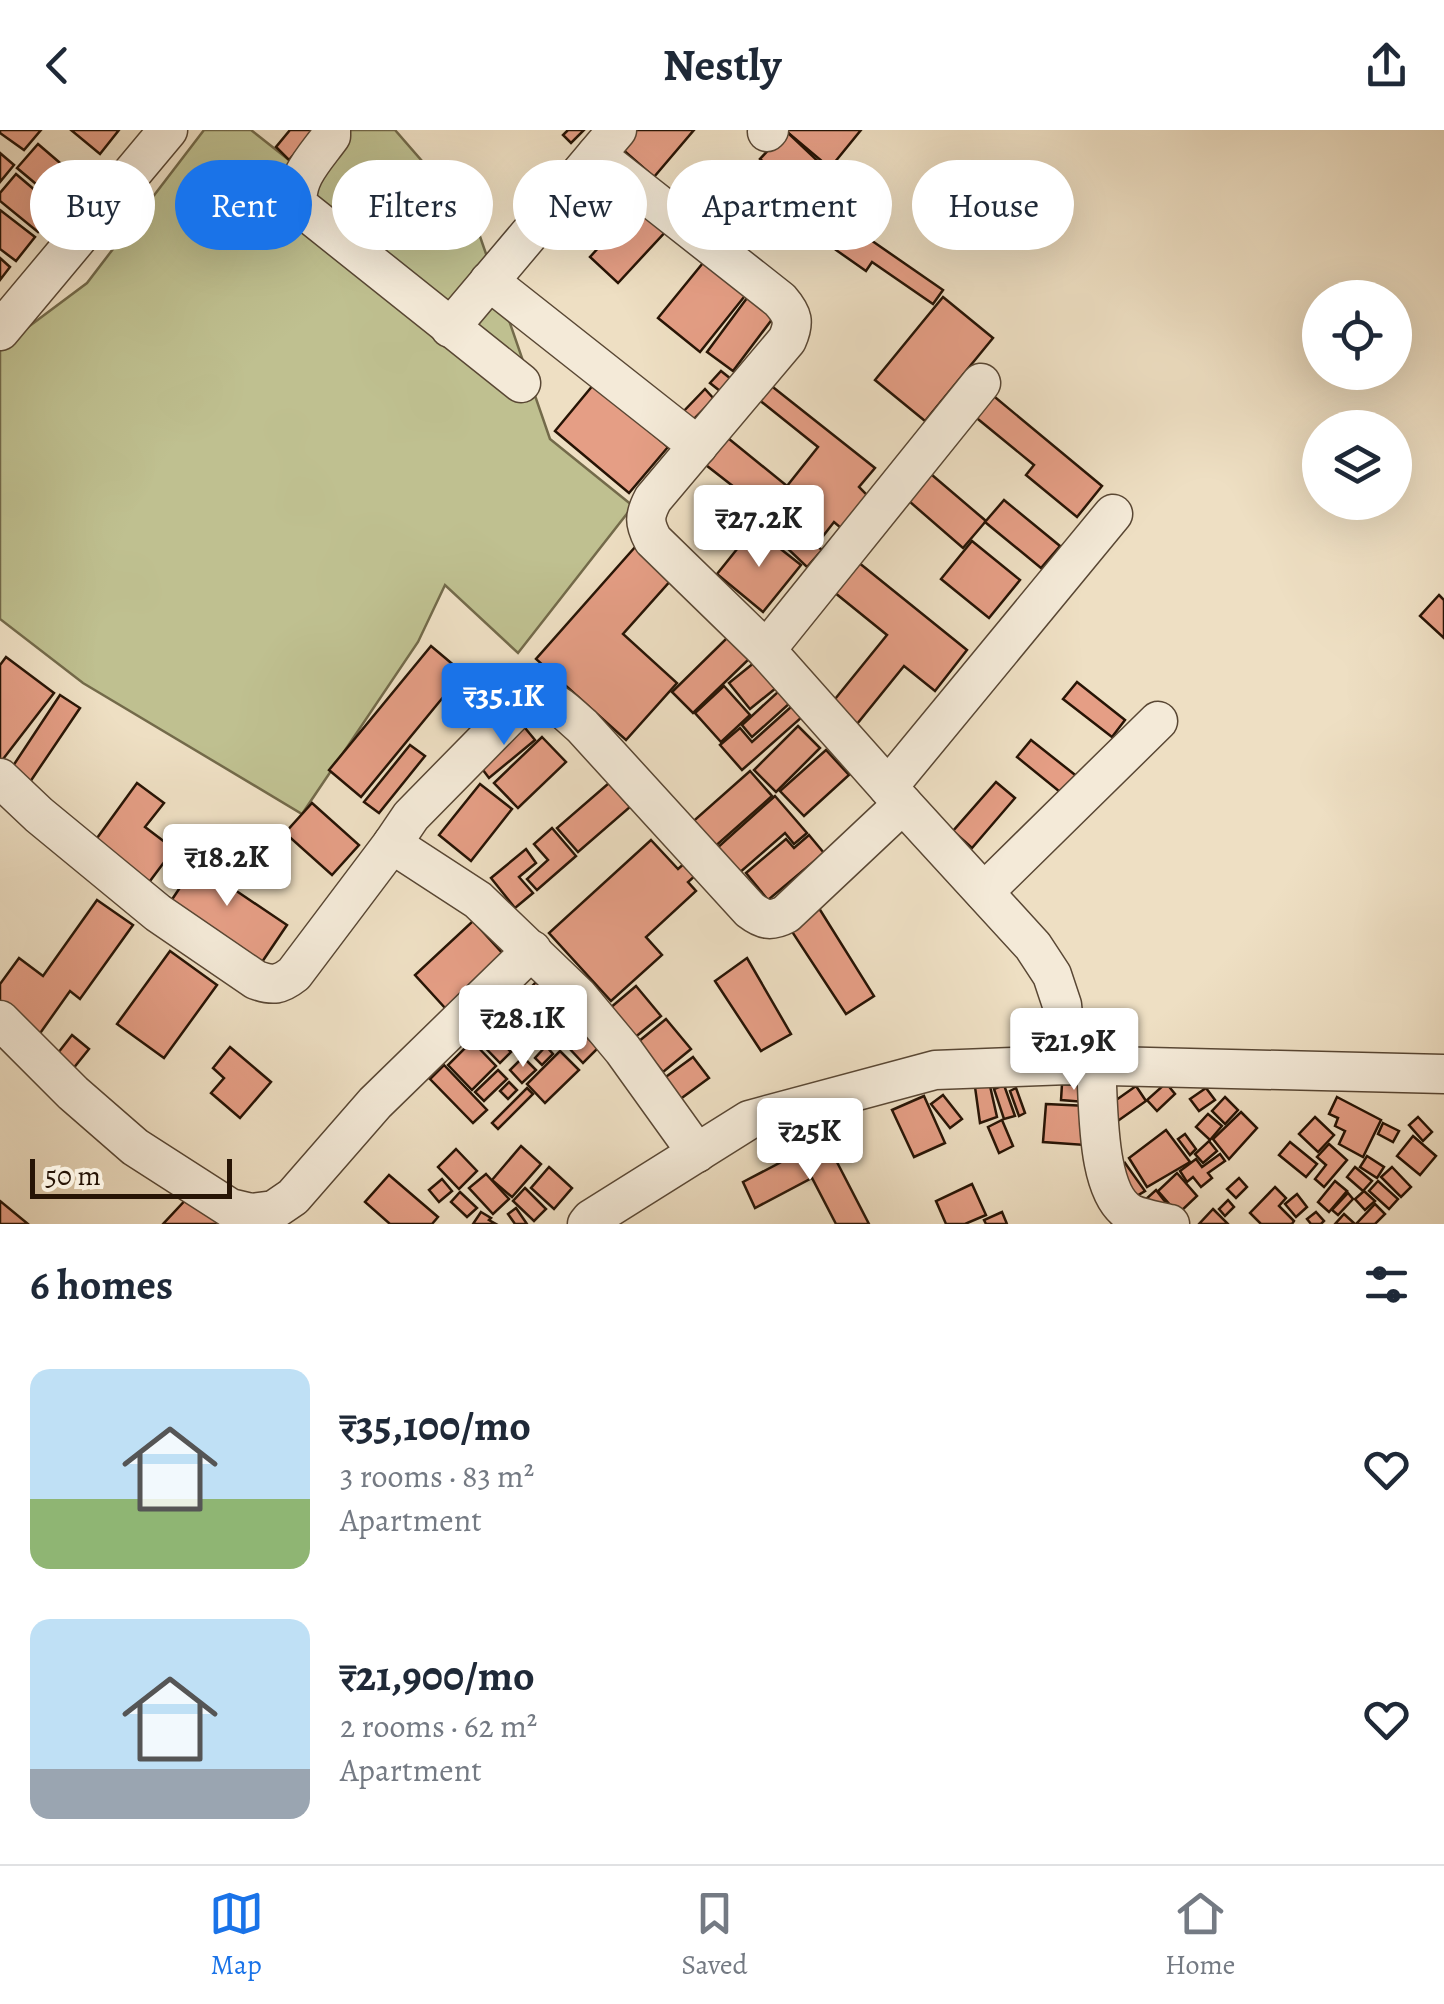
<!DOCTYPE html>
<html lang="en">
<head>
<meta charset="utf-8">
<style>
  body { margin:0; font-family:Alegreya,serif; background:#f6f6f7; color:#1f2937; height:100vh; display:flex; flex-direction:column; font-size:38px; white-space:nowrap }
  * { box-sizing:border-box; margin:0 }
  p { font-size:32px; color:#747a83 }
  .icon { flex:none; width:55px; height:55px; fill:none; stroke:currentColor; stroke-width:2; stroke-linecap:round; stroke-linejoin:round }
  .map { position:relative; height:1094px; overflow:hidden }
  .details { display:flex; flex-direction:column; background:#fff; flex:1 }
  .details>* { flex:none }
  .hud { position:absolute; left:30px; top:30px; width:1385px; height:90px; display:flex; gap:20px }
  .fabs { position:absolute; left:1302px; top:150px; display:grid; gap:20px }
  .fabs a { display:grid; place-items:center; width:110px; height:110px; border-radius:50%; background:#fff; box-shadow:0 10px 40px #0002; font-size:50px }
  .scale { position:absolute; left:30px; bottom:25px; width:202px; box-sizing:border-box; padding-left:10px; border:5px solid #271405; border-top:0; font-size:28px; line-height:35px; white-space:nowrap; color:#271405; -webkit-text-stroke:8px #f4ead8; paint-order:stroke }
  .price { position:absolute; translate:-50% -85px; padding:0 22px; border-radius:10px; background:#fff; color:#222; font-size:32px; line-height:65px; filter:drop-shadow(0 2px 5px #0008) }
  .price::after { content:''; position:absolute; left:50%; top:60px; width:30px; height:22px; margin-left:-15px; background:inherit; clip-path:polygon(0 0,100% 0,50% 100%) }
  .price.active { background:#1a73e8; color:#fff }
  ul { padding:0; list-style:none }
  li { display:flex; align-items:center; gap:30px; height:250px; padding:0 30px }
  li span { display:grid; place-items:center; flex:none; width:280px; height:200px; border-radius:20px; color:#555 }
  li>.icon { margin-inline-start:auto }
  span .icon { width:120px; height:120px; fill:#fffc; stroke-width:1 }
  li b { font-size:42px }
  h2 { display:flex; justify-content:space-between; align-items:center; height:120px; padding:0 30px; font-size:42px }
  .chip { padding:0 35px; border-radius:45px; background:#fff; box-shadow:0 10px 40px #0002; font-size:35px; line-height:90px }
  .chip.active { background:#1a73e8; color:#fff }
  header { display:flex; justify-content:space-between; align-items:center; height:130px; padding:0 30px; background:#fff; font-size:45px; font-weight:600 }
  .tab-bar { display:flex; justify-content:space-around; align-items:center; height:140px; border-top:2px solid #e0e1e3; background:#fff; font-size:28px; color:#747a83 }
  .tab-bar a { display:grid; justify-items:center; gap:5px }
  .tab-bar .active { color:#1a73e8 }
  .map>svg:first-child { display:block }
  .green { fill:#bfc090; stroke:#736a4a; stroke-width:2.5 }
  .building { fill:#e59e85; stroke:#271405; stroke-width:2.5 }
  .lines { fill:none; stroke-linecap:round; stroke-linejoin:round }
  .minor-casing { stroke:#594734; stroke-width:41 }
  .minor { stroke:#f4ead8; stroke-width:38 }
</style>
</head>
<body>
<header><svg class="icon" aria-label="back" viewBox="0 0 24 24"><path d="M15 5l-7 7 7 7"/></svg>Nestly<svg class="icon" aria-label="share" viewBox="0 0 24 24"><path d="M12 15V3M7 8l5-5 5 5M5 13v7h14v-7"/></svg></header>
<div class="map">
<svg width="1444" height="1094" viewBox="0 0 1444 1094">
  <rect width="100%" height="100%" fill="#eedfc3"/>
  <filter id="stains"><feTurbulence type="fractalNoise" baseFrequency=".002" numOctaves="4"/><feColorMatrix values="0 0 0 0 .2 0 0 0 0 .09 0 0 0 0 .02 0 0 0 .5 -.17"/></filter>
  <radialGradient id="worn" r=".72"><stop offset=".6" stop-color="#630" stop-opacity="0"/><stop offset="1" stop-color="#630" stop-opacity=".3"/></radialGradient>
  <path class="green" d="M204,0h47l38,30 26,-30h80l80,92 75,217 83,67 -115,147 -73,-68 -27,57 -116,172 -219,-131 -83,-64v-271l87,-65z"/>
  <g class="building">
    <path d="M0,0h41l-17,20 -24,-17z"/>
    <path d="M71,0h48l-19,24z"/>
    <path d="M290,0h25l-26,30 -13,-13z"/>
    <path d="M568,0h16l-13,13 -8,-8z"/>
    <path d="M636,0h58l-40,47 -33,-29z"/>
    <path d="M787,0h74l-31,38 -44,-37z"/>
    <path d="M786,1l37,35 -23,27 -40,-34z"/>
    <path d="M38,14l43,37 -20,24 -44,-37z"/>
    <path d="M0,23l14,12 -14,17z"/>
    <path d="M457,33l27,28 -13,12 -27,-28z"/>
    <path d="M16,44l41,35 -19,23 -38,-31v-8z"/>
    <path d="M639,73l29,26 -50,54 -28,-26z"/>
    <path d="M0,80l35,27 -19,24 -16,-12z"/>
    <path d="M852,97l91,63 -10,14 -61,-42 -6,9 -30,-21z"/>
    <path d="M0,128l10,9 -10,13z"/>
    <path d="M707,128l41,34 -48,60 -42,-34z"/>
    <path d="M750,164l14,10 -3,5 12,9 -40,53 -26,-19z"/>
    <path d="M943,167l50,41 -68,83 -50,-41z"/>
    <path d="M721,241l10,8 -11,12 -10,-8z"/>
    <path d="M594,254l74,63 -39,46 -74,-62z"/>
    <path d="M769,254l106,84 -16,19 8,8 -26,33 -7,-6 -14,18 -47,-37 -7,9 -64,-50 21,-28 64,52 31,-39 -60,-48z"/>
    <path d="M705,259l9,10 -23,23 -9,-9z"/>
    <path d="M990,263l112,93 -25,31 -51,-42 8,-10 -61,-50z"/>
    <path d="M925,339l61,52 -23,27 -61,-53z"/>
    <path d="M1004,370l56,46 -19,22 -56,-46z"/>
    <path d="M754,398l47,37 -38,47 -46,-38z"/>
    <path d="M800,401l22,19 -15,17 -21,-20z"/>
    <path d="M972,411l48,39 -31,38 -48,-39z"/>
    <path d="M636,416l36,33 -49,55 54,49 -51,57 -90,-81z"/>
    <path d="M853,428l114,92 -32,41 -31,-25 -47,58 -26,-20 56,-69 -58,-47z"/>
    <path d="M1439,465l5,5v38l-24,-22z"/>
    <path d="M728,507l21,22 -56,54 -21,-21z"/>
    <path d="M431,516l32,27 -102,124 -32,-27z"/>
    <path d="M6,527l48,36 -54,70v-98z"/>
    <path d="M755,532l21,26 -26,21 -21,-26z"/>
    <path d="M1077,552l48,38 -13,17 -49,-38z"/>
    <path d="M724,556l26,29 -29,27 -26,-29z"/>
    <path d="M779,561l11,12 -38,34 -10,-12z"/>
    <path d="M60,565l20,13 -50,74 -19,-13z"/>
    <path d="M792,576l10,11 -60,53 -22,-25 20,-17 12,14z"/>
    <path d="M516,587l19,23 -46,38 -15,-20z"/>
    <path d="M798,596l22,22 -44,44 -22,-22z"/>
    <path d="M542,607l24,25 -48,46 -24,-25z"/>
    <path d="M1031,610l48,38 -14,18 -48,-39z"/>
    <path d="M410,615l15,11 -46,57 -15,-11z"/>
    <path d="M826,620l23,25 -45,41 -24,-25z"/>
    <path d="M750,641l22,25 -61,54 -22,-25z"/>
    <path d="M996,652l19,16 -43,50 -19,-17z"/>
    <path d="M137,653l27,20 -19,24 29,22 -27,36 -55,-40z"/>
    <path d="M609,653l21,24 -52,45 -21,-24z"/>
    <path d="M480,654l32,25 -41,52 -32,-26z"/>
    <path d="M775,666l32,37 -13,11 -9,-11 -47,41 -22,-25z"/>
    <path d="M312,673l47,42 -27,30 -47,-42z"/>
    <path d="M552,698l24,28 -39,34 -10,-11 21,-19 -14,-16z"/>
    <path d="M809,705l15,18 -56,47 -22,-27 40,-34 8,9z"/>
    <path d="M651,710l27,29 8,-7 11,12 -9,8 8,9 -50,46 16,18 -51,46 -62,-68z"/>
    <path d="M526,719l10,14 -17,14 14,16 -18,15 -24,-30z"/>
    <path d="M205,720l37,24 -10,14 55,37 -27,40 -91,-61z"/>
    <path d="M97,770l36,25 -53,74 -10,-8 -34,48 -36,-26v-29l19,-26 24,18z"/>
    <path d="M817,775l57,91 -28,18 -59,-90z"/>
    <path d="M473,791l31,34 -58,54 -31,-34z"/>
    <path d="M170,821l47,34 -53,73 -47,-34z"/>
    <path d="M747,828l44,76 -30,17 -46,-70z"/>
    <path d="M539,849l21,22 -43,42 -20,-21z"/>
    <path d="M636,856l25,30 -28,23 -24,-30z"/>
    <path d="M666,889l25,30 -28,23 -25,-30z"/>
    <path d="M485,896l26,26 -11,11 -26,-27z"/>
    <path d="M582,902l16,16 -15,15 -15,-16z"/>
    <path d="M72,905l17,14 -21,26 -17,-13z"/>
    <path d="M472,911l24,25 -24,24 -24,-25z"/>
    <path d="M546,916l7,8 -11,11 -7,-7z"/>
    <path d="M230,917l41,35 -31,36 -29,-25 13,-15 -11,-10z"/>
    <path d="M560,921l19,19 -34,33 -18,-19z"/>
    <path d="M523,927l13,13 -14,13 -12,-13z"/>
    <path d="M693,927l16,21 -30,22 -16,-21z"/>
    <path d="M444,935l43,45 -14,13 -43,-44z"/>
    <path d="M498,940l9,9 -23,22 -9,-9z"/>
    <path d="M509,952l8,8 -9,9 -8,-8z"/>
    <path d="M1166,953l9,11 -18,17 -10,-11z"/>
    <path d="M1062,954l24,2 -1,16 -24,-2z"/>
    <path d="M1004,955l11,31 -11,3 -10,-30z"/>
    <path d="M990,956l7,31 -17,6 -5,-36z"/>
    <path d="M1136,956l10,15 -34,24 -10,-15z"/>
    <path d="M527,958l6,6 -35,35 -6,-6z"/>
    <path d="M1016,958l9,25 -6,3 -9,-25z"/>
    <path d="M1206,958l9,12 -16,11 -9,-12z"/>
    <path d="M943,965l19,24 -12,9 -19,-24z"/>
    <path d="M924,966l21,47 -31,14 -22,-47z"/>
    <path d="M1225,967l13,13 -13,14 -13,-13z"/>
    <path d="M1337,967l44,23 -18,37 -24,-13 6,-13 -10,-5 3,-8 -9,-4z"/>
    <path d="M1046,974l42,2 -3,39 -42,-3z"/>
    <path d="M1241,982l16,16 -28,31 -16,-20z"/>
    <path d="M1208,984l14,12 -12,14 -14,-13z"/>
    <path d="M1315,987l19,18 -16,17 -19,-18z"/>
    <path d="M1418,987l14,15 -9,9 -14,-16z"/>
    <path d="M1002,990l11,26 -14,7 -11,-26z"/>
    <path d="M1383,993l16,8 -6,11 -15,-8z"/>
    <path d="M1166,1000l24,32 -43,25 -18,-29z"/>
    <path d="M1185,1004l11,15 -6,6 -12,-16z"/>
    <path d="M1413,1006l23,20 -16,19 -23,-19z"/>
    <path d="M825,1009l44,85h-33l-24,-46 -57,30 -12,-26z"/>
    <path d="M1209,1011l8,10 -14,12 -8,-9z"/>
    <path d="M1290,1012l27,22 -11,13 -27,-22z"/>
    <path d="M1329,1014l18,16 -23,27 -9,-8 11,-14 -9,-8z"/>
    <path d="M521,1016l20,18 -29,33 -20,-17z"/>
    <path d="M456,1019l21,22 -18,18 -21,-22z"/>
    <path d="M1220,1024l5,7 -17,12 4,5 -11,9 -8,-10 -6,5 -7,-11 16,-12 6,8z"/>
    <path d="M1367,1026l17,11 -7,11 -17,-11z"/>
    <path d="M1125,1033l20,28 -17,10 -18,-24z"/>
    <path d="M549,1037l23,21 -18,21 -23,-21z"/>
    <path d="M1355,1037l17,14 -9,10 -16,-14z"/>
    <path d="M1392,1037l19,20 -10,10 -20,-20z"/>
    <path d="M1177,1043l20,23 -19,18 -20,-23z"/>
    <path d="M486,1044l23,25 -16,15 -24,-26z"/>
    <path d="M389,1045l49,42 -6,7h-42l-25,-22z"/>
    <path d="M1239,1048l8,9 -11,11 -9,-9z"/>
    <path d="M442,1049l10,12 -13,11 -10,-12z"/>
    <path d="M1335,1051l12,10 -18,21 -11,-10z"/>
    <path d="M1378,1051l20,18 -9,10 -20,-18z"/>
    <path d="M972,1054l14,31 -21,9h-19l-10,-23z"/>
    <path d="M1275,1057l11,11 -7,8 15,15 -2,3h-31l-11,-11z"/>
    <path d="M525,1058l21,21 -12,12 -21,-20z"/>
    <path d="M1156,1060l21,27 -32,-17z"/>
    <path d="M1364,1061l11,10 -10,9 -10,-11z"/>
    <path d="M460,1062l17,16 -10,9 -16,-15z"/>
    <path d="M192,1063l31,31h-60z"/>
    <path d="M1348,1063l5,6 -15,16 -6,-5z"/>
    <path d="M1297,1064l10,13 -11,10 -11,-13z"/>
    <path d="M1228,1070l6,7 -9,9 -6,-7z"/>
    <path d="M0,1071l28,23h-28z"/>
    <path d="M1375,1074l10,10 -10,10h-19z"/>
    <path d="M516,1078l11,16h-12l-7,-10z"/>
    <path d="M1213,1079l15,15h-29z"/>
    <path d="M481,1082l10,6 -2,2 7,4h-23z"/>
    <path d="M1002,1082l5,12h-21l-2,-4z"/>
    <path d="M1316,1082l8,9 -3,3h-10l-4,-5z"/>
    <path d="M1344,1084l11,10h-20z"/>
  </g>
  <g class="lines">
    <defs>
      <g id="minor">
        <path d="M331,0v6c-15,21 -37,42 -33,69l223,178"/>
        <path d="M767,2l2,-2"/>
        <path d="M596,25l184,145c13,15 15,22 7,40l-134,159c-9,17 -9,24 0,41l113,110 137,154 130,142 19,29 10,30 6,60"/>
        <path d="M489,151l209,165"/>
        <path d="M450,198l167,-198"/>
        <path d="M0,201l168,-201"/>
        <path d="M766,520l215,-267"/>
        <path d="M0,648l39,37 119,98 98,67c17,6 24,5 38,-6l98,-130 19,-28 113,-115c27,-9 39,9 58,25l168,184c13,10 21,12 36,4l117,-110"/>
        <path d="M888,657l225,-273"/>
        <path d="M392,714l86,56 100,96 45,54 74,103"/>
        <path d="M984,762l174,-171"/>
        <path d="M0,890l73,73 62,54 95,61 21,5 23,-3 19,-13 82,-94 157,-153"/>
        <path d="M1096,936c3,37 -1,130 36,148 11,5 26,7 38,10"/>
        <path d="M587,1094l4,-5 158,-99 186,-50 133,-5 376,9"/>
      </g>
    </defs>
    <use href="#minor" class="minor-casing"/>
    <use href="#minor" class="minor"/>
  </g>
  <rect width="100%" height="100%" filter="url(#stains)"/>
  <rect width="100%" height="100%" fill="url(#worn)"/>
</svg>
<div class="fabs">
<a><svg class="icon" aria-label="locate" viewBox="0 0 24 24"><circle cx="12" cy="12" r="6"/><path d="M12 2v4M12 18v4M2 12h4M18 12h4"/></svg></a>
<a><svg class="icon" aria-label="layers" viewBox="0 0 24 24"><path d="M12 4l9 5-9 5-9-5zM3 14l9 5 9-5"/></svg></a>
</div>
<div class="scale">50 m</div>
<b class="price" style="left:759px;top:440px">₹27.2K</b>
<b class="price active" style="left:504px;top:618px">₹35.1K</b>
<b class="price" style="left:227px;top:779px">₹18.2K</b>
<b class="price" style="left:523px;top:940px">₹28.1K</b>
<b class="price" style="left:1074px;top:963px">₹21.9K</b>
<b class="price" style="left:810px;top:1053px">₹25K</b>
<div class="hud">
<a class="chip">Buy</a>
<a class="chip active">Rent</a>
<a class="chip">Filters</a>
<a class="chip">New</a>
<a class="chip">Apartment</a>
<a class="chip">House</a>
</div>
</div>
<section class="details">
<h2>6 homes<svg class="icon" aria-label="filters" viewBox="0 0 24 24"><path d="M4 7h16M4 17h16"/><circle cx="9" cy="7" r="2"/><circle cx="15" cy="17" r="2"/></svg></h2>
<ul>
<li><span style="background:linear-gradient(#bfe0f5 65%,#8fb573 0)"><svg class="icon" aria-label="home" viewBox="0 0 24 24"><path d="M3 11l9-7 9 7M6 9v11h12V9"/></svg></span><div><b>₹35,100/mo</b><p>3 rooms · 83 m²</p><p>Apartment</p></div><svg class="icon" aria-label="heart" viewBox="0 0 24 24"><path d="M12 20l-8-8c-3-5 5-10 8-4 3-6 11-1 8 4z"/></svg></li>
<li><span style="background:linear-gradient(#bfe0f5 75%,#9aa5b1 0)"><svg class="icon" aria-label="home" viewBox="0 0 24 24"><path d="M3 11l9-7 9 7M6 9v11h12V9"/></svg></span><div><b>₹21,900/mo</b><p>2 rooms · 62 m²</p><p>Apartment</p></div><svg class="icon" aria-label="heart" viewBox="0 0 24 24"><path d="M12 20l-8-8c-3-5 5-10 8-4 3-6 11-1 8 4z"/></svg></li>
</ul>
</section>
<nav class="tab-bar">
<a class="active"><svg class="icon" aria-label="map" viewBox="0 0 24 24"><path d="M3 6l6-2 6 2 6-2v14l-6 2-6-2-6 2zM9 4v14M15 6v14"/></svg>Map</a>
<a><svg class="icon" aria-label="saved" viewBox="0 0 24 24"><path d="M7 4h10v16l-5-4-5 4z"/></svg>Saved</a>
<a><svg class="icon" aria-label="home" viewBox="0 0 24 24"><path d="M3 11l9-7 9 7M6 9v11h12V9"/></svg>Home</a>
</nav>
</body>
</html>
